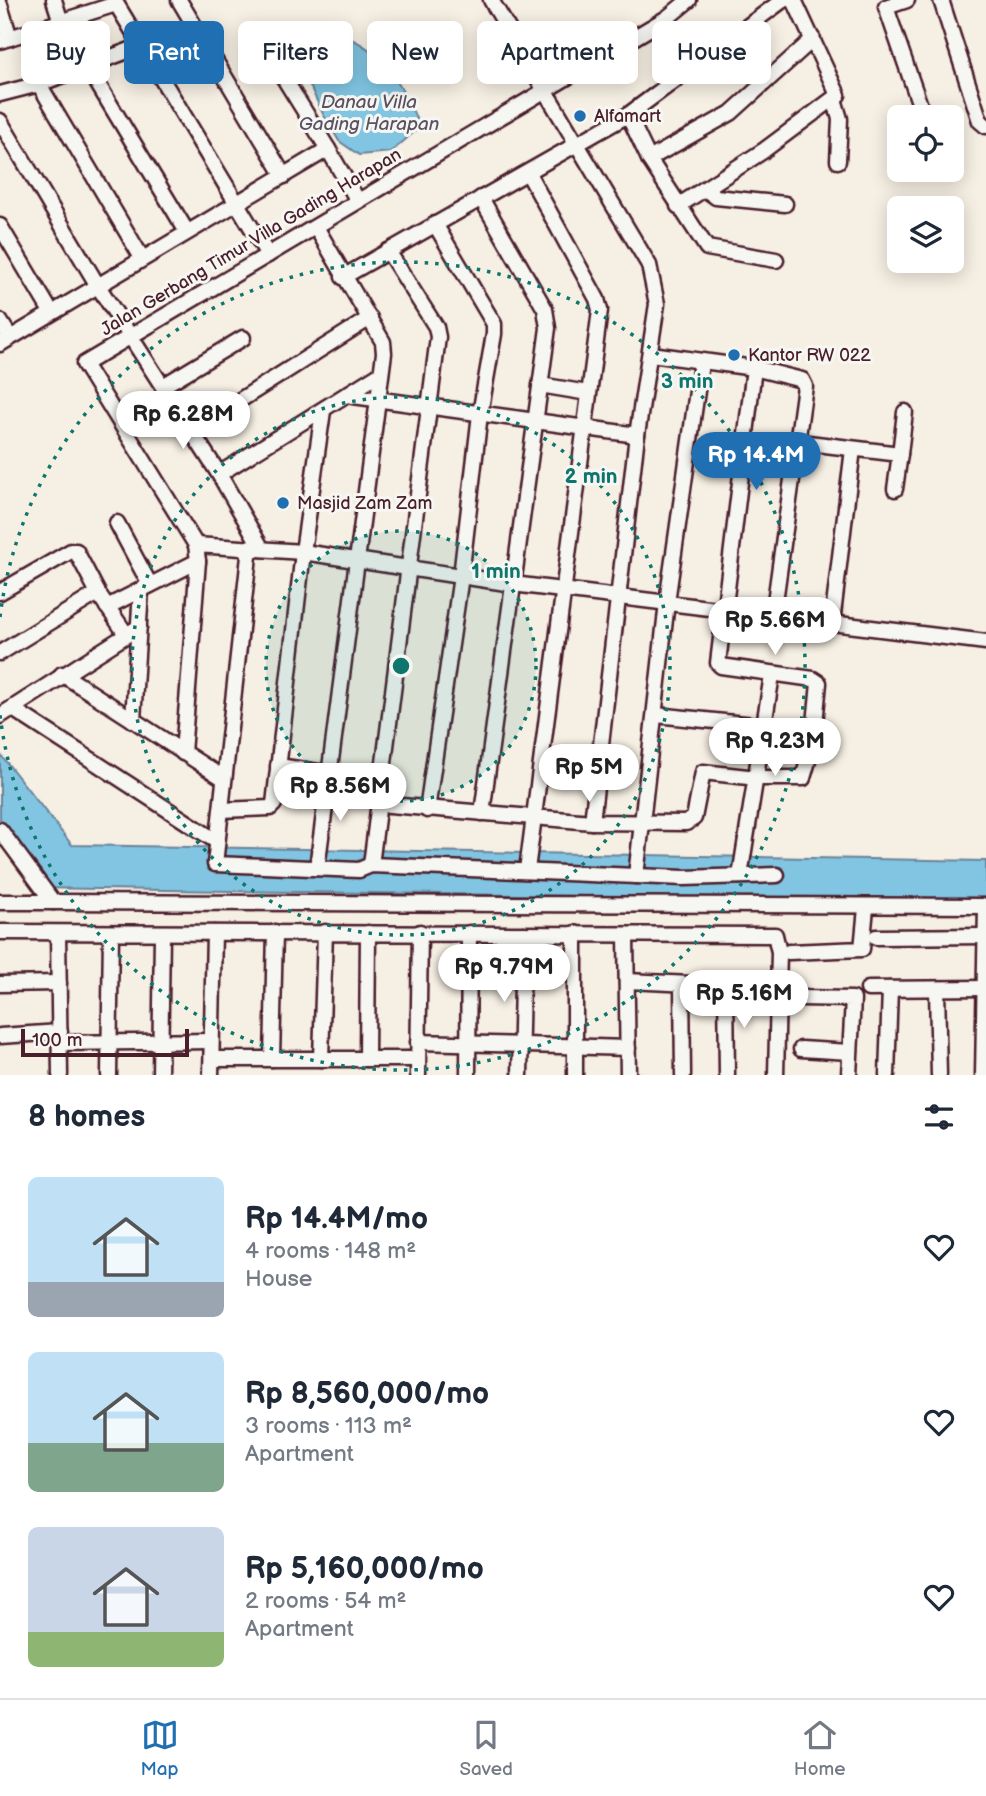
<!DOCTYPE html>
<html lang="en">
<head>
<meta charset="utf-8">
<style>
  body { margin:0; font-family:"Balsamiq Sans",sans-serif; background:#f2f2f3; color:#1f2937; height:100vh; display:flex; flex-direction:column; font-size:26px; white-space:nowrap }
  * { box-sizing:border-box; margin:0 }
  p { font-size:23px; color:#747a83 }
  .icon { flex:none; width:38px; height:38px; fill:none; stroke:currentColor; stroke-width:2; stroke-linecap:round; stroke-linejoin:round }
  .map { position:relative; height:1075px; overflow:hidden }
  .panel { display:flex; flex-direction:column; background:#fff; flex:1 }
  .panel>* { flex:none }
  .guide { position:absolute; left:21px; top:21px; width:945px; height:63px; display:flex; gap:14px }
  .buttons { position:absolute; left:887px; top:105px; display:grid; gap:14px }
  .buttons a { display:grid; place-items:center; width:77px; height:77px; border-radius:10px; background:#fff; box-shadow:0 4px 18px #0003; font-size:35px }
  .scale { position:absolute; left:21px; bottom:18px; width:168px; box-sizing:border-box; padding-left:7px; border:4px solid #4a1f2b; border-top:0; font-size:19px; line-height:24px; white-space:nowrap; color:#4a1f2b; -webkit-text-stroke:5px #f6f6f2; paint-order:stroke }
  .price { position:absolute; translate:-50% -60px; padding:0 16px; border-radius:24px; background:#fff; color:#222; font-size:23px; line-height:46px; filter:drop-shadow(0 2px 4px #0008) }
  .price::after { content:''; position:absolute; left:50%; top:42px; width:21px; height:16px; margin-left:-10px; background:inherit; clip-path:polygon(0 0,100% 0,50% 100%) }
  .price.selected { background:#1f6fb2; color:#fff }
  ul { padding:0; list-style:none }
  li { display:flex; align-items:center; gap:21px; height:175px; padding:0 28px }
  li span { display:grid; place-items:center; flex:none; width:196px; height:140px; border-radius:10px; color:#555 }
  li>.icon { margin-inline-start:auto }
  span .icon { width:84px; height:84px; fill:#fffc; stroke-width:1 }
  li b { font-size:30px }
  h2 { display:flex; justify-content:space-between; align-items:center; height:84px; padding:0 28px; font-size:30px }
  .tag { padding:0 24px; border-radius:10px; background:#fff; box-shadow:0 4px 18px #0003; font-size:24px; line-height:63px }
  .tag.selected { background:#1f6fb2; color:#fff }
  .menu { display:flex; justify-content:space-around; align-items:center; height:98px; border-top:2px solid #e0e1e3; background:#fff; font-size:19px; color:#747a83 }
  .menu a { display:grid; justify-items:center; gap:4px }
  .menu .selected { color:#1f6fb2 }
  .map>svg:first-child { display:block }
  .water { fill:#81c5e2; stroke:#6b8399; stroke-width:2 }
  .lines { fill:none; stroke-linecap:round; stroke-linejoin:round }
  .street-casing { stroke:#4a1f2b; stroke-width:19 }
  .street { stroke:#f6f6f2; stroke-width:14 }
  .ring { fill:none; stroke:#0f766e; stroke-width:3.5; stroke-dasharray:3.5 7 }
  .poi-dot { fill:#1f6fb2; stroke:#f6f6f2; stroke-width:2.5 }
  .labels { text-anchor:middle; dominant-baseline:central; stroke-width:6; stroke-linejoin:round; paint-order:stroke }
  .poi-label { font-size:18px; fill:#4a1f2b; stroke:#f6f6f2; text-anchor:start }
  .street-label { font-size:18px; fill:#4a1f2b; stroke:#f6f6f2 }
  .water-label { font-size:19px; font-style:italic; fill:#5a5162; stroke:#f6f6f2 }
  .centre { fill:#0f766e; stroke:#f6f6f2; stroke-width:3.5 }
  .ring-label { font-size:21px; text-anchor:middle; font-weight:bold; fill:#0f766e; stroke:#f6f6f2; stroke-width:6; stroke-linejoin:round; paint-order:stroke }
</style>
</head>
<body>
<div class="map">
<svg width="986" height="1075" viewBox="0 0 986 1075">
  <rect width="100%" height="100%" fill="#f6efe3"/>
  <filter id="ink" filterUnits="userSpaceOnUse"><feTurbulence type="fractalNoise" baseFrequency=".0143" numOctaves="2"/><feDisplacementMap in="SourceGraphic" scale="14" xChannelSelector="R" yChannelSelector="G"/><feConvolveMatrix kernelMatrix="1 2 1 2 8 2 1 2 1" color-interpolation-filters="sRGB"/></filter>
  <g filter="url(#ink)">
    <g class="water">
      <path d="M332,34c47,6 71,53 88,93l-29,25 -32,3 -20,-14 -16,-27 -18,-39 5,-28z"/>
      <path d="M0,754l72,91 914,16v41l-953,-14 -33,-47z"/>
    </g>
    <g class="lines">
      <defs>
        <g id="street">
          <path d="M54,0l7,22"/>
          <path d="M114,0l154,255"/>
          <path d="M179,0l105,176"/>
          <path d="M491,0l158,265 8,39 -20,131 -45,387"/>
          <path d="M907,0l-21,7 38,110"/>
          <path d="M941,0l39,121 6,5"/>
          <path d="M0,5l10,33"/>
          <path d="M0,41l116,-37"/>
          <path d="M87,66l100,166"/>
          <path d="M282,75l46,74"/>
          <path d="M39,84l103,174"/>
          <path d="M0,94l39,-10 102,-38"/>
          <path d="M834,99l6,20 -2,42"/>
          <path d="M628,115l21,44 58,89 69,12"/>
          <path d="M0,121l98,165 121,188 43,75"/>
          <path d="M649,159l82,-46 82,-74"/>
          <path d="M705,189l11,8 69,7"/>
          <path d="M481,198l64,111 3,19 -66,485"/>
          <path d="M678,206l85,-55 75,-56 -44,-95"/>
          <path d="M0,226l51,86"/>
          <path d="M316,227l67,115 1,11 -67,515"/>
          <path d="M343,277l285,-162 155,-115"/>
          <path d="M0,321l10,16"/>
          <path d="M0,344l328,-195 30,52"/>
          <path d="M651,354l103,14 48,12 3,6 -32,230"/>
          <path d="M540,385l48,8"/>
          <path d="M163,386l80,-48"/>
          <path d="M346,395l291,40"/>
          <path d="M191,431l179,-113"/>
          <path d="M800,442l100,12 -5,35"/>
          <path d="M900,454l5,-42"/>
          <path d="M219,474l162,-101"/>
          <path d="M117,523l33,62"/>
          <path d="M196,545l-112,-181 583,-346 22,-18"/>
          <path d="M250,547l-35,317 144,6 12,-5 313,13 93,-3"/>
          <path d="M0,592l71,-41h5l22,42 28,41"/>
          <path d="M107,607l91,-46 -2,-16 107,7 210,32 473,58"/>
          <path d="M832,623l21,-174"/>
          <path d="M0,653l98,-60"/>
          <path d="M62,674l161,104"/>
          <path d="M13,709l203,132"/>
          <path d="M656,715l108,11"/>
          <path d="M0,716l139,-89"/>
          <path d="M133,720l8,-130"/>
          <path d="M183,753l15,-192"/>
          <path d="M278,766l102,15"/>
          <path d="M378,804l214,18 94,1 8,-5 9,-46 54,6h46l10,-34 6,-61 -6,-4 -92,-13 -3,-3 36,-295"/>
          <path d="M221,810l49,-2 4,-4 29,-252 20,-141"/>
          <path d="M427,810l34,-234 19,-162 14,-80v-10l-59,-100"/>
          <path d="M0,830l53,72h-53"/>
          <path d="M371,865l67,-528 -2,-10 -48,-76"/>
          <path d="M527,870l73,-560 -3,-11 -69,-126"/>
          <path d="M636,876l31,-274 34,-239"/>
          <path d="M740,876l32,-201"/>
          <path d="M53,902l933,4"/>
          <path d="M0,932l775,3 4,17 -3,123"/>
          <path d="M58,933l2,142"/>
          <path d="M575,933v142"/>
          <path d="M626,935l2,140"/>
          <path d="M876,937l110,-1"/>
          <path d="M789,952l73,-3 4,-41"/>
          <path d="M627,981l151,7"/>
          <path d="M0,984l59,-1"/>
          <path d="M682,984l1,91"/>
          <path d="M726,986l1,89"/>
          <path d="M868,989l118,-1"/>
          <path d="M937,989l2,86"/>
          <path d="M800,998l53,1 -4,76"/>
          <path d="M0,1036l60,-4"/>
          <path d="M418,1042l210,6"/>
          <path d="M60,1043l151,-2"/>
          <path d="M801,1049l49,3"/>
          <path d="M212,1059h206"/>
          <path d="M272,1059l3,-127"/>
          <path d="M321,1059l4,-127"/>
          <path d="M367,1059l1,-126"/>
          <path d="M109,1075l2,-142"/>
          <path d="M160,1075l2,-141"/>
          <path d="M211,1075l3,-142"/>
          <path d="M418,1075l2,-143"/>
          <path d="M468,1075l1,-142"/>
          <path d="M520,1075l3,-141"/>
          <path d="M887,1075l3,-86"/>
          <path d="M983,1075l3,-169"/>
        </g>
      </defs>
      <use href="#street" class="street-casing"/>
      <use href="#street" class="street"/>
    </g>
  </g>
  <circle cx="401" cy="666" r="135" fill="#0f766e" fill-opacity=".12"/>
  <g class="ring">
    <circle cx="401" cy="666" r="135"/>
    <circle cx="401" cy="666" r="269"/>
    <path d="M0 617A404 404 0 1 1 0 715"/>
  </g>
  <g class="poi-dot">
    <circle cx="580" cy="116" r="7"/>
    <circle cx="734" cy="355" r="7"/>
    <circle cx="283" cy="503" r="7"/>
  </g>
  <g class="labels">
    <g class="poi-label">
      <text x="594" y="116">Alfamart</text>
      <text x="748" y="355">Kantor RW 022</text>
      <text x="297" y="503">Masjid Zam Zam</text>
    </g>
    <g class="street-label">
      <text transform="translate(251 242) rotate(-31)">Jalan Gerbang Timur Villa Gading Harapan</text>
    </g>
    <g class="water-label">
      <text x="369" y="102">Danau Villa<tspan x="369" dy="22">Gading Harapan</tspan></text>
    </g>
  </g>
  <circle cx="401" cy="666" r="10" class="centre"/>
  <g class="ring-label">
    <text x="687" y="388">3 min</text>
    <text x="591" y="483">2 min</text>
    <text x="496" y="578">1 min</text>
  </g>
</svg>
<div class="buttons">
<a><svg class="icon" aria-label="locate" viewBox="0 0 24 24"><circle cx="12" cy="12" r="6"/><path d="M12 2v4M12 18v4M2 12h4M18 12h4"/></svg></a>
<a><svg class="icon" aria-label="layers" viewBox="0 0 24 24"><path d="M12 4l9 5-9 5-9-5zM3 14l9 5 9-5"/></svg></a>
</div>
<div class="scale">100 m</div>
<b class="price" style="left:183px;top:451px">Rp 6.28M</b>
<b class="price selected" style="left:756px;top:492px">Rp 14.4M</b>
<b class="price" style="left:775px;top:657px">Rp 5.66M</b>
<b class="price" style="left:775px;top:778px">Rp 9.23M</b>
<b class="price" style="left:589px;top:804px">Rp 5M</b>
<b class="price" style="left:340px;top:823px">Rp 8.56M</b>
<b class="price" style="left:504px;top:1004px">Rp 9.79M</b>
<b class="price" style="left:744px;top:1030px">Rp 5.16M</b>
<div class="guide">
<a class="tag">Buy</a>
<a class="tag selected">Rent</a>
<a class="tag">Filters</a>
<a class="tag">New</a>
<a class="tag">Apartment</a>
<a class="tag">House</a>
</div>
</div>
<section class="panel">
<h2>8 homes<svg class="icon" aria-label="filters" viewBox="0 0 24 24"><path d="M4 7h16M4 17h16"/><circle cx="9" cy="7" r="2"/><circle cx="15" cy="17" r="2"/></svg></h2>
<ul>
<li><span style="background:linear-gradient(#bfe0f5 75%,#9aa5b1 0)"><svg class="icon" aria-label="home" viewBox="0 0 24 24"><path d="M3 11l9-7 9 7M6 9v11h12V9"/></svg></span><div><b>Rp 14.4M/mo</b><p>4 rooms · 148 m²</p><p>House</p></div><svg class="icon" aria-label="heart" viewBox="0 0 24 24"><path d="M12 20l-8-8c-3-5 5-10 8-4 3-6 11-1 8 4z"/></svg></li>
<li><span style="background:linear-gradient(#bfe0f5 65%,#7fa58c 0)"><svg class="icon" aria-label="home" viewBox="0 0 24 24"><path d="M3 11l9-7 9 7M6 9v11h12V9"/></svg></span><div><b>Rp 8,560,000/mo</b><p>3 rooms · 113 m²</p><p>Apartment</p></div><svg class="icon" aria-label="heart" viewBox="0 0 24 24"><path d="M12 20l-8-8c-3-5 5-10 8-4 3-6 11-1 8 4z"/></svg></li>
<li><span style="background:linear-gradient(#c9d6e8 75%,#8fb573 0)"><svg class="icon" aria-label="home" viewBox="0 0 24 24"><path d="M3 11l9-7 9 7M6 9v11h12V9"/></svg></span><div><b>Rp 5,160,000/mo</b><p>2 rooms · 54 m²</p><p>Apartment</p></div><svg class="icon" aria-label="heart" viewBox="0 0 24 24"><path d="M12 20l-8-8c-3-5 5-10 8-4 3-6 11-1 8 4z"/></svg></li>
</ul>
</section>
<nav class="menu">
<a class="selected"><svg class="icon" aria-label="map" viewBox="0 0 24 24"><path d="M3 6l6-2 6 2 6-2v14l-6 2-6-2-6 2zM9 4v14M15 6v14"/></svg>Map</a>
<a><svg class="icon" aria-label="saved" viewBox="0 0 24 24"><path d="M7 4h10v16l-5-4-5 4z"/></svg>Saved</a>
<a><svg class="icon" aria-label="home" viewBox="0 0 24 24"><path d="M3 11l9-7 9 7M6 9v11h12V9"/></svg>Home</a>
</nav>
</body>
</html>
